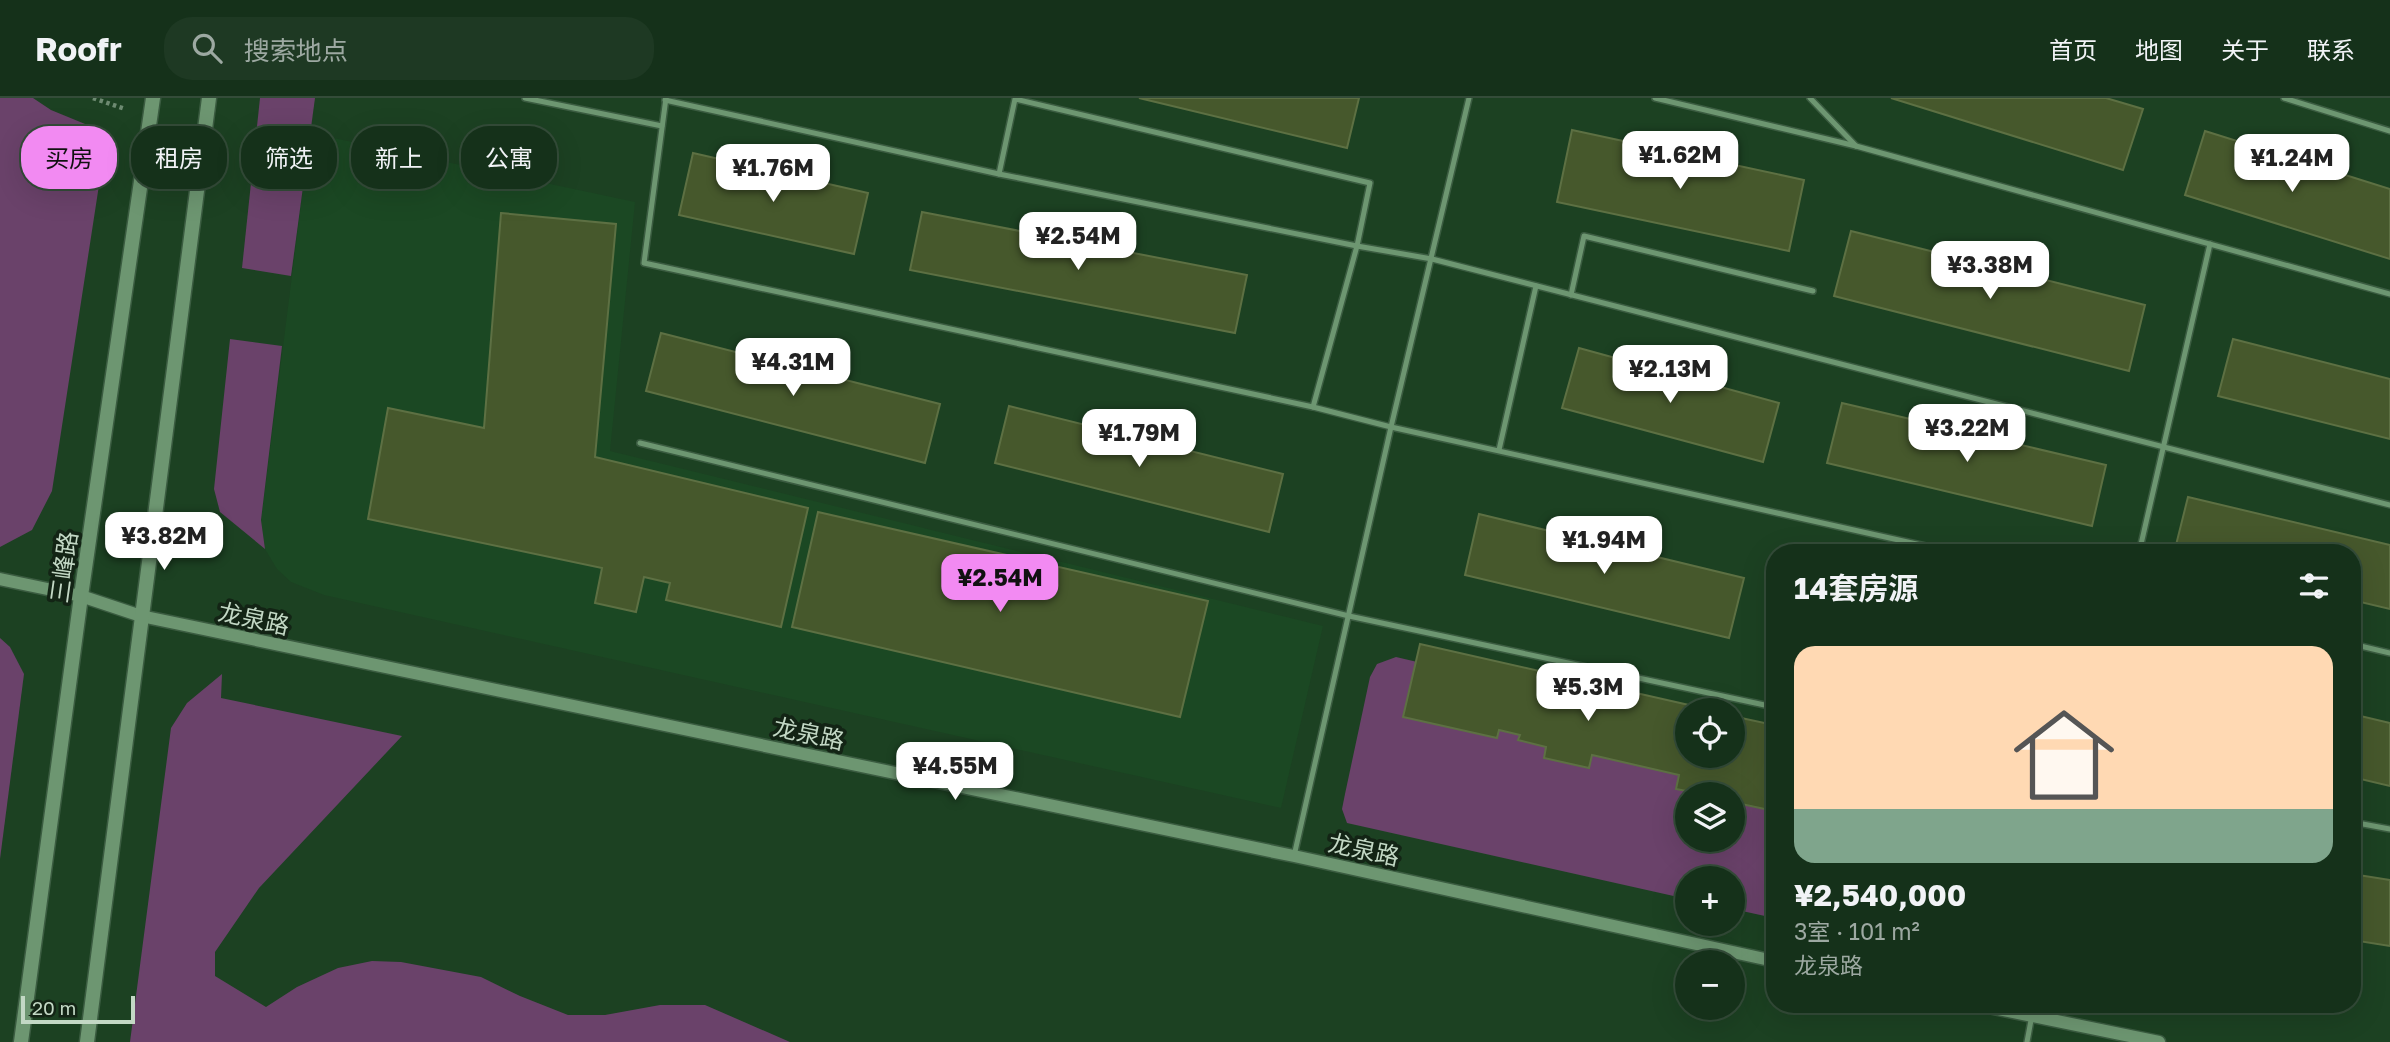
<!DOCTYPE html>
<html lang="zh">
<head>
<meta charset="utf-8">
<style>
  body { margin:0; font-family:"Golos Text","Noto Sans SC",sans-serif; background:#1e3923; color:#f1f3f6; height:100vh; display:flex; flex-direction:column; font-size:26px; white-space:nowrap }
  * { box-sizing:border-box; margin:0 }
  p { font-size:23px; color:#9da9a2 }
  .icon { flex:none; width:38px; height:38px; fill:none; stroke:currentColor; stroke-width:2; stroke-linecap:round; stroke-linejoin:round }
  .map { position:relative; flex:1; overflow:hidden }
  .panel { position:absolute; left:1766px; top:446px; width:595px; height:469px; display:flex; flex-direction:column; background:#15311a; border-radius:28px; box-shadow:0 7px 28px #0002,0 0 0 2px #344c39 }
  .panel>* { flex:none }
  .guide { position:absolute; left:21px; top:28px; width:665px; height:63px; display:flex; gap:14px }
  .fabs { position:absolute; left:1675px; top:600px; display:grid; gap:14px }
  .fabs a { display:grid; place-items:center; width:70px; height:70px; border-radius:50%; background:#15311a; box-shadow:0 7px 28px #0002,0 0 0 2px #344c39; font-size:35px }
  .scale { position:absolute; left:21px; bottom:18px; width:114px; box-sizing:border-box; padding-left:7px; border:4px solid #c3d8c5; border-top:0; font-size:19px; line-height:24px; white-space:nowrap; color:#c3d8c5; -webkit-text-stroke:5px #132415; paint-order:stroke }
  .price { position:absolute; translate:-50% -60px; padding:0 16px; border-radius:14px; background:#fff; color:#222; font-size:23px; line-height:46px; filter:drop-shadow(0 2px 4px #0008) }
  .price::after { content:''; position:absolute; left:50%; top:42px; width:21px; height:16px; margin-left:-10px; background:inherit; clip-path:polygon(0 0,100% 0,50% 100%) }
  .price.selected { background:#f28af2; color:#111 }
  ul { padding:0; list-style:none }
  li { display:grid; align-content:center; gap:14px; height:371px; padding:0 28px }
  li+li { border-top:2px solid #344c39 }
  li span { display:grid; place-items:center; height:217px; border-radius:21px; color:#555 }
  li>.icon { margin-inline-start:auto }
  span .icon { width:126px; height:126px; fill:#fffc; stroke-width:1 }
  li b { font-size:30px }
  h2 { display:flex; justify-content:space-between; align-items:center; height:84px; padding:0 28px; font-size:30px }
  .chip { padding:0 24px; border-radius:28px; background:#15311a; box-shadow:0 7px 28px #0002,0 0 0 2px #344c39; font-size:24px; line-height:63px }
  .chip.selected { background:#f28af2; color:#111 }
  header { display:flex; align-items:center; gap:42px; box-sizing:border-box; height:98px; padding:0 35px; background:#15311a; border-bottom:2px solid #344c39 }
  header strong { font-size:33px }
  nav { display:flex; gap:38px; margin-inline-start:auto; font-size:24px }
  .search { width:490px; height:63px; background:#1e3923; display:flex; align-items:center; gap:18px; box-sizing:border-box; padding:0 24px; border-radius:28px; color:#9da9a2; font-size:26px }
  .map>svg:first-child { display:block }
  .built { fill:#1b4823 }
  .green { fill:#6a426a; fill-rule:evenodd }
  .building { fill:#46582c; stroke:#5d7043; stroke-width:2 }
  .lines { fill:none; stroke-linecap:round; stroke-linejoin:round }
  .service-casing { stroke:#3b5c41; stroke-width:8 }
  .tertiary-casing { stroke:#3b5c41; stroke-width:15 }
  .secondary-casing { stroke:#3b5c41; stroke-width:17 }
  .path { stroke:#6d8a71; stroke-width:4.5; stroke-dasharray:3.5 3.5; stroke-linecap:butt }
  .service { stroke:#6d9671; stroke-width:5 }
  .tertiary { stroke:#6d9671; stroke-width:12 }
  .secondary { stroke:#6d9671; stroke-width:14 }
  .labels { text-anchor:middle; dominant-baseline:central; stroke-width:7; stroke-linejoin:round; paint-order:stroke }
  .street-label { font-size:24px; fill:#c3d8c5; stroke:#132415 }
</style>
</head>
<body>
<header>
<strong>Roofr</strong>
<div class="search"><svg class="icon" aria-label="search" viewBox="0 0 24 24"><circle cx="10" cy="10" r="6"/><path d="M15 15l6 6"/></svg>搜索地点</div>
<nav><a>首页</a><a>地图</a><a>关于</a><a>联系</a></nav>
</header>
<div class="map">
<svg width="2390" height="944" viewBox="0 0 2390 944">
  <rect width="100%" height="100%" fill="#1c4122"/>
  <path class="built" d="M310,35l325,69 -25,249 713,175 -42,182 -957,-213 -33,-13 -14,-13 -12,-20 -4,-28z"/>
  <g class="green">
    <path d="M0,0h33l18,12 56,23 -55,358 -20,39 -32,17z"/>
    <path d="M260,0h55l-24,178 -49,-8z"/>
    <path d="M230,241l52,7 -21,174 4,29 -45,-37 -6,-23z"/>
    <path d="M0,540l10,9 14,27 -24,185z"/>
    <path d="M1396,559l291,68v31h45l1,-20 41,10v172l-41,-9 -1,-31h-45v21l-340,-76 -5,-14 3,-15 25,-117 7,-13zM1687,696h45v46h-45z"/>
    <path d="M222,576l-1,24 181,38 -143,152 -44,64v24l51,31 31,-20 41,-19 34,-7 29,1 80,15 39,19 48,19h37l55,-10h45l85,37h-660l41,-314 16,-25z"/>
  </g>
  <g class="building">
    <path d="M1139,0h220l-12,50z"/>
    <path d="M1891,0h215l37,11 -20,61z"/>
    <path d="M1572,32l232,50 -15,71 -232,-49z"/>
    <path d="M2205,33l185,58v70l-205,-64z"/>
    <path d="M693,55l175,40 -14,61 -175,-39z"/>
    <path d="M922,114l325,63 -12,58 -325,-63z"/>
    <path d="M501,115l115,11 -21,233 213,51 -27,119 -115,-27 4,-17 -26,-6 -8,35 -41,-9 7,-35 -234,-49 20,-111 96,20z"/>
    <path d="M1851,133l294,74 -16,66 -295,-75z"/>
    <path d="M661,235l279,71 -15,59 -279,-72z"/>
    <path d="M2233,241l157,40v60l-172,-43z"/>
    <path d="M1579,250l200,55 -16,59 -201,-54z"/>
    <path d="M1842,305l264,62 -14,61 -265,-63z"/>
    <path d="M1009,308l274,68 -14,58 -274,-69z"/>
    <path d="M2188,399l202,48v64l-38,-9v-47h-178z"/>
    <path d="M818,414l390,89 -28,116 -388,-90z"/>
    <path d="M1479,416l265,64 -15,60 -264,-63z"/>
    <path d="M1420,546l291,66h-24v46h45v-40l42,9v86l-42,-9v-8h-30l-26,-5 3,-14 -87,-20 -3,13 -45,-10 2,-11 -28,-7 2,-5 -21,-5 -2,8 -94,-21z"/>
    <path d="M2352,616l38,9v63l-38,-9z"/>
    <path d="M2352,776l38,6v66l-38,-6z"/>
  </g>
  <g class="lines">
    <defs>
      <g id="service">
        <path d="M525,0l137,28"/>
        <path d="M666,0l-22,165 669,144 78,20 566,126"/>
        <path d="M1655,0l201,48 534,148"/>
        <path d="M1810,0l46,48"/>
        <path d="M2284,0l106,33"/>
        <path d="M665,2l334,74 358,72 75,13 958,246"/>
        <path d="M999,76l16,-75 355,84 -13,63 -44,161"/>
        <path d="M1571,197l13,-59 229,55"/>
        <path d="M640,345l709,173 425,91"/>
        <path d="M1499,352l37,-164"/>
        <path d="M2139,455l71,-309"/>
        <path d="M2352,546l38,9"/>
        <path d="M2352,724l38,7"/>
        <path d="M1294,758l97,-429 78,-329"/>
        <path d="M2027,944l7,-38"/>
      </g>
      <g id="tertiary">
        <path d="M0,481l81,17 60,20 1153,240 480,105"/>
        <path d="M1974,906l185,38"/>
      </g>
      <g id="secondary">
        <path d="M21,944l60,-446 72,-498"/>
        <path d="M87,944l122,-944"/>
      </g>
    </defs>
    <use href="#service" class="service-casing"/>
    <use href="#tertiary" class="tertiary-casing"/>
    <use href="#secondary" class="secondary-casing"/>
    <path class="path" d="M93,0l32,11"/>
    <use href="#service" class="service"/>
    <use href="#tertiary" class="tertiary"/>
    <use href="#secondary" class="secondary"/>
  </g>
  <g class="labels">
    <g class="street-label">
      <text transform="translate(63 469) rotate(-82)">三峰路</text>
      <text transform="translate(254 520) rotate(12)">龙泉路</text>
      <text transform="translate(809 635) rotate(12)">龙泉路</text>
      <text transform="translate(1364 751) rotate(12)">龙泉路</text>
    </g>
  </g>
</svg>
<div class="fabs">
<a><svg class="icon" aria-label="locate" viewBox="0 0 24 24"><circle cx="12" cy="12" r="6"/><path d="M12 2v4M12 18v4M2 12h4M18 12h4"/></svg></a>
<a><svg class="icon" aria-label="layers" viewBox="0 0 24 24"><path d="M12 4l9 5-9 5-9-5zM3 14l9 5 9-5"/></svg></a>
<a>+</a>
<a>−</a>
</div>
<div class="scale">20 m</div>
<b class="price" style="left:1680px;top:93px">¥1.62M</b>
<b class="price" style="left:2292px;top:96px">¥1.24M</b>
<b class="price" style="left:773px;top:106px">¥1.76M</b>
<b class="price" style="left:1078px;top:174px">¥2.54M</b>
<b class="price" style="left:1990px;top:203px">¥3.38M</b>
<b class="price" style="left:793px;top:300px">¥4.31M</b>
<b class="price" style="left:1670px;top:307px">¥2.13M</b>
<b class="price" style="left:1967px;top:366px">¥3.22M</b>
<b class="price" style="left:1139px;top:371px">¥1.79M</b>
<b class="price" style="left:164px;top:474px">¥3.82M</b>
<b class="price" style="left:1604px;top:478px">¥1.94M</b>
<b class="price selected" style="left:1000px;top:516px">¥2.54M</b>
<b class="price" style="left:1588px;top:625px">¥5.3M</b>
<b class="price" style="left:955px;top:704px">¥4.55M</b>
<div class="guide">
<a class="chip selected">买房</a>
<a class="chip">租房</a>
<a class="chip">筛选</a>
<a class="chip">新上</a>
<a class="chip">公寓</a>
</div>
<section class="panel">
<h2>14套房源<svg class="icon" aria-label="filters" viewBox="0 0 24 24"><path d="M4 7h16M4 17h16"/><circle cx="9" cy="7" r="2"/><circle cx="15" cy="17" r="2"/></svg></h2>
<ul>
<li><span style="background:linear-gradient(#ffd9b3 75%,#7fa58c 0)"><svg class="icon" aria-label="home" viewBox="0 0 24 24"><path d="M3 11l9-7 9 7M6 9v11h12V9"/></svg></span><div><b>¥2,540,000</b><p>3室 · 101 m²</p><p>龙泉路</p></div></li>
</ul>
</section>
</div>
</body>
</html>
